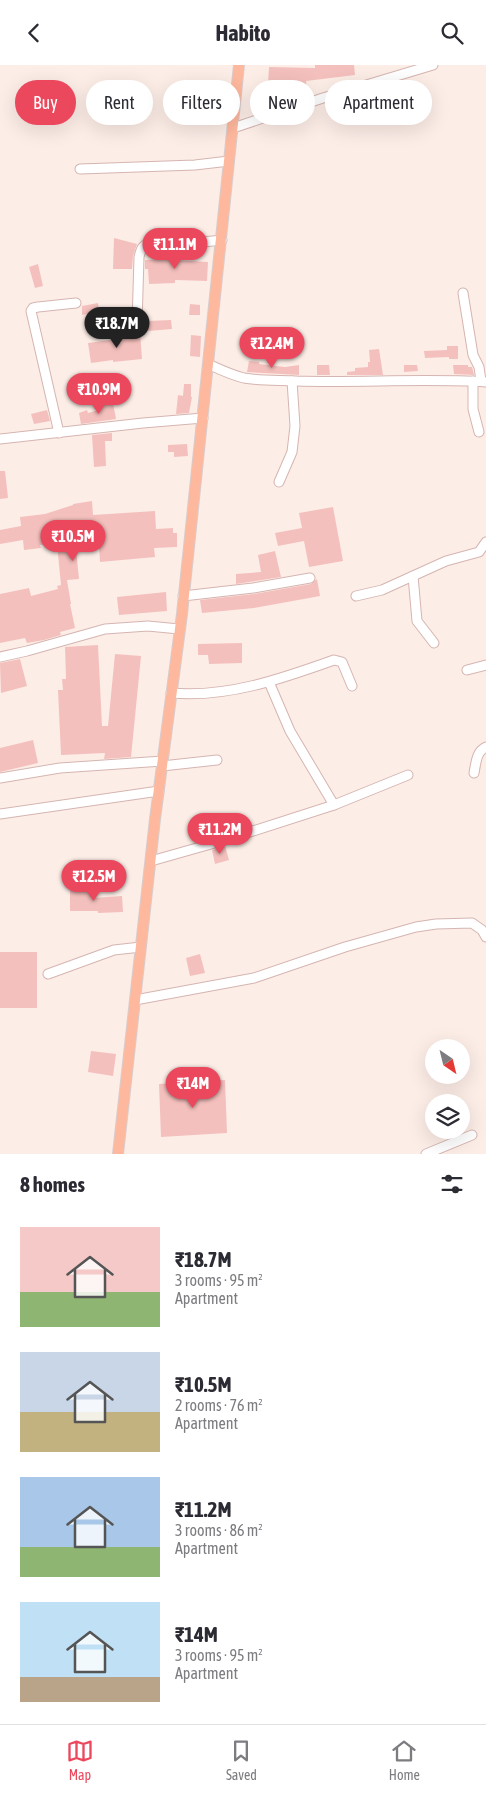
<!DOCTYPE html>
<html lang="en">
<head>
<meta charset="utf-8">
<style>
  body { margin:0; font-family:"Asap Condensed",sans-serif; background:#f7f7f7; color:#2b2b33; height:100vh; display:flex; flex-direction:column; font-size:19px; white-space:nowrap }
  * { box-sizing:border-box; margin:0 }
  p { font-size:16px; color:#7c7c81 }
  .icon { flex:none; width:28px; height:28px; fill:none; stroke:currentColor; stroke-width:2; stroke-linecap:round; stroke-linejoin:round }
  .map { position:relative; height:1089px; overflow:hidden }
  .side { display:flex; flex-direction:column; background:#fff; flex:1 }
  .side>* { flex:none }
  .top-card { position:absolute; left:15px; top:15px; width:456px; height:45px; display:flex; gap:10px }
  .needle { width:32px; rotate:145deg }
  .controls { position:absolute; left:425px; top:974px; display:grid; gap:10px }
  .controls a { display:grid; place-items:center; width:45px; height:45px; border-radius:50%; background:#fff; box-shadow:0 5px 20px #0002; font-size:25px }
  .price { position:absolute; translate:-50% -42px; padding:0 11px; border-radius:18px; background:#eb485d; color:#fff; font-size:16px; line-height:32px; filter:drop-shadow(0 1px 2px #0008) }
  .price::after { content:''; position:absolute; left:50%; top:30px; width:15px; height:11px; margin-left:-8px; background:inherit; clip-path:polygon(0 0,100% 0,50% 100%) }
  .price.active { background:#222; color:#fff }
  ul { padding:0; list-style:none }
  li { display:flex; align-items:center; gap:15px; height:125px; padding:0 20px }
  li span { display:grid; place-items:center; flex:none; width:140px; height:100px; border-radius:0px; color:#555 }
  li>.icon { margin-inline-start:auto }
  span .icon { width:60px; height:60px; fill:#fffc; stroke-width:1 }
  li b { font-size:21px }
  h2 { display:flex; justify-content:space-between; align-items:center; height:60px; padding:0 20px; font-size:21px }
  .pill { padding:0 18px; border-radius:22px; background:#fff; box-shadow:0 5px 20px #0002; font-size:18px; line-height:45px }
  .pill.active { background:#eb485d; color:#fff }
  header { display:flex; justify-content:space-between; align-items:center; height:65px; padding:0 20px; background:#fff; font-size:22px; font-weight:700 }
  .dock { display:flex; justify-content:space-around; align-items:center; height:70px; border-top:1px solid #e1e1e2; background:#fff; font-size:14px; color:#7c7c81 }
  .dock a { display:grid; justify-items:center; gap:2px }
  .dock .active { color:#eb485d }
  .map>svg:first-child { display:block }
  .building { fill:#f4c0bd }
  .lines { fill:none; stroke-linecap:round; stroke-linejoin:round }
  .minor-casing { stroke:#d5b5b1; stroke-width:11 }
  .major-casing { stroke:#d9cccc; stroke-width:12 }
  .minor { stroke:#fff; stroke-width:9 }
  .major { stroke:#feb89d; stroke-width:10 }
</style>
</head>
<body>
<header><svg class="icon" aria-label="back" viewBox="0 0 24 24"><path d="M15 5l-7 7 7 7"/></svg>Habito<svg class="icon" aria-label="search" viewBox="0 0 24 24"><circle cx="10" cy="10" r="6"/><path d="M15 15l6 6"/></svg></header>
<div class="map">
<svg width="486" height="1089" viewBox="0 0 486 1089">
  <rect width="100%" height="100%" fill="#fdede7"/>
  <g class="building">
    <path d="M315,0h39l1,10 -49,6 1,10 -40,9 2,-33 46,1z"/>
    <path d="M114,173l23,6 -4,12 -1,13h-19z"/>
    <path d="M164,185h9v10l35,2 -1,19 -32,-1v3l-26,1 -1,-15h-3v-9l19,-1z"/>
    <path d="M38,199l5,22 -8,2 -6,-21z"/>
    <path d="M98,238l1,9 -17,3v-9z"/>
    <path d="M190,239l10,1v10h-11z"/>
    <path d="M171,255l1,9 -24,2v-10z"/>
    <path d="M140,267l2,27 -29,3v-2l-22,3 -3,-20 23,-3v-5z"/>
    <path d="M191,270l10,1 -1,21 -10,-1z"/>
    <path d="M447,281h11v13h-9v-2l-24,1 -1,-7 23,-1z"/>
    <path d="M379,284l4,26h-36v-3l8,-1v-3l13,-1v-5h2l-1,-12z"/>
    <path d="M249,296l10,1v2l26,3 14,-2v10l-52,-3z"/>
    <path d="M317,300h12l1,10h-13z"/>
    <path d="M404,300h13l1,6 -14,1z"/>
    <path d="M453,300h15v2h4l2,8 -20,-1z"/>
    <path d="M184,319h7v13h1l-3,16 -13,1 2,-19 5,1z"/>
    <path d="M113,338l3,16 -35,5 -2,-11 8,-3 1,3 14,-4v-4z"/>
    <path d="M47,345l3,11 -16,3 -3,-10z"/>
    <path d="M112,368v8h-7l1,25 -12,1 -2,-32z"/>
    <path d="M187,379l1,12 -14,1v-5h-6v-7z"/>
    <path d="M0,406h5l3,27 -8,1z"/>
    <path d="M92,436l1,14 62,-4 1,18 17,-1v5h4v14l-23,1 1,9 -55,5 -1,-16 -23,3 3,30 -12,1 4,24h-1l5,24 -15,4 1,3 -17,5 -17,3 -2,-5 -25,5v-49l29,-6 2,8 27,-7 -1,-3 4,-1 -4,-41 -17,1 1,3 -17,2 -1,-10 -23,4v-14l21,-4 -1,-9 25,-3 28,-9v-1z"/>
    <path d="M333,442l10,54 -34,6 -5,-26 -26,5 -3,-13 27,-5 -3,-15z"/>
    <path d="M275,486l6,26 -45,7v-10l25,-2 -3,-17z"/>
    <path d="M317,514l3,17 -66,12 -52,5 -2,-13 54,-6 57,-10z"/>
    <path d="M166,527l1,19 -48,4 -2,-18z"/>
    <path d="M242,578v20l-33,1 -1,-9h-10v-11z"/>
    <path d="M98,580l4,81h6l7,-72 26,2 -10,101 -27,2 1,-6 -44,2 -3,-65h5l-1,-11h4l-1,-32z"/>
    <path d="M20,594l7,27 -26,7 -1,-30z"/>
    <path d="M33,675l5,23 -38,9v-24z"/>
    <path d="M225,781l4,14 -14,4 -3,-14z"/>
    <path d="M93,824v9l29,-2 1,16 -25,1v-2h-28v-21z"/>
    <rect x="0" y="887" width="37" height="56"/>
    <path d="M200,889l5,19 -15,3 -4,-18z"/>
    <path d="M91,986l25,3 -3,22 -25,-4z"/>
    <path d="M225,1015l2,53 -66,4 -2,-53z"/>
  </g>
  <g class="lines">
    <defs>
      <g id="minor">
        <path d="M233,63l90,-30 110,-33"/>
        <path d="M80,104l115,-4 34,-4"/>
        <path d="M463,228l10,62 6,12 2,14"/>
        <path d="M137,259l2,-67c2,-8 3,-12 11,-14l35,1 37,-4"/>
        <path d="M208,299c11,5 23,11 36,14 17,3 36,2 53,3 63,2 126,-3 189,1"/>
        <path d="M473,316v28l6,23"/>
        <path d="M59,368l-28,-122 2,-3 5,-1 38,-4"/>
        <path d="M0,374l143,-16 60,-5"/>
        <path d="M279,417l13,-30 3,-26 -3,-45"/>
        <path d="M413,511l4,45 17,22"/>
        <path d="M183,531l70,-8 57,-10"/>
        <path d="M356,531l26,-6 64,-29 33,-9 7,-10"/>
        <path d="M0,592l27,-6 78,-22 43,-3 31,3"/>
        <path d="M467,605l19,-5"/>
        <path d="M269,617l21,49 44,74"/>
        <path d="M171,628c56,5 110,-14 163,-33l8,2 10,24"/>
        <path d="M162,701l55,-6"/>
        <path d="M474,708c2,-10 2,-21 12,-26"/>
        <path d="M0,713l60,-10 103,-7"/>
        <path d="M0,749l159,-23"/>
        <path d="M151,796l74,-21 109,-35 74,-30"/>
        <path d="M48,909l66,-24 27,-3"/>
        <path d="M135,935l119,-22 91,-31 71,-20 20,-3 36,-1 10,7 4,7"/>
        <path d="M426,1089l46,-19"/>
      </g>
      <path id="major" d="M118,1089l37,-335 27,-205 57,-549"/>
    </defs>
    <use href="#minor" class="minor-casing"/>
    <use href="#major" class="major-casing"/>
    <use href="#minor" class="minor"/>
    <use href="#major" class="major"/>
  </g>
</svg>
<div class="controls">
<a><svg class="needle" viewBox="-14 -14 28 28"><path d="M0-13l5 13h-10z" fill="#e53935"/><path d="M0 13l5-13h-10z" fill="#7c7c81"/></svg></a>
<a><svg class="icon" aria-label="layers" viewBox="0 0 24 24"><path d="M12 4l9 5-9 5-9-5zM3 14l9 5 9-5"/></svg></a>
</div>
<b class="price" style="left:175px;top:205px">₹11.1M</b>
<b class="price active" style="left:117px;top:284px">₹18.7M</b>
<b class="price" style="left:272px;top:304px">₹12.4M</b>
<b class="price" style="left:99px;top:350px">₹10.9M</b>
<b class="price" style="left:73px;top:497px">₹10.5M</b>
<b class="price" style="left:220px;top:790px">₹11.2M</b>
<b class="price" style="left:94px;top:837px">₹12.5M</b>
<b class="price" style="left:193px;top:1044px">₹14M</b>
<div class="top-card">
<a class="pill active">Buy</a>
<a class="pill">Rent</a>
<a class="pill">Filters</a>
<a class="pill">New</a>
<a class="pill">Apartment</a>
</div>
</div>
<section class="side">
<h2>8 homes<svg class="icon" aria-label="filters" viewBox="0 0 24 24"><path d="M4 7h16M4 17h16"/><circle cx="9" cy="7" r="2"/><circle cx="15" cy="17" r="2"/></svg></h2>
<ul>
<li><span style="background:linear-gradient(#f6c9c9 65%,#8fb573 0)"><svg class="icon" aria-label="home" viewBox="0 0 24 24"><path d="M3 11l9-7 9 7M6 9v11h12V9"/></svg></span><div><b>₹18.7M</b><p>3 rooms · 95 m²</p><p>Apartment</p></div></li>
<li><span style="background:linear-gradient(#c9d6e8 60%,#c2b280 0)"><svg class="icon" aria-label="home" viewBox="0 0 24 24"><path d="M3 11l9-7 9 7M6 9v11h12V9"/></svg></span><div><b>₹10.5M</b><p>2 rooms · 76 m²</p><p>Apartment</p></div></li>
<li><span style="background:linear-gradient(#a9c7e8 70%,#8fb573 0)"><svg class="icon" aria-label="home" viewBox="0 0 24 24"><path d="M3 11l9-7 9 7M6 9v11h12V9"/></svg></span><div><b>₹11.2M</b><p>3 rooms · 86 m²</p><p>Apartment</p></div></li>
<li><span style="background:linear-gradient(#bfe0f5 75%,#b9a48a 0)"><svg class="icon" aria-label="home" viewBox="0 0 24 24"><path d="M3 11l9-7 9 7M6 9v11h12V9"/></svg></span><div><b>₹14M</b><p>3 rooms · 95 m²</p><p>Apartment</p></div></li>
</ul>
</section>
<nav class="dock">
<a class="active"><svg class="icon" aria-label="map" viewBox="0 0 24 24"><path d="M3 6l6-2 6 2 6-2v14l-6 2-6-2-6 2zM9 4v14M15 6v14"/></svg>Map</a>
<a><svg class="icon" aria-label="saved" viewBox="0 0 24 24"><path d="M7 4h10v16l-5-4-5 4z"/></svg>Saved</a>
<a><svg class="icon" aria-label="home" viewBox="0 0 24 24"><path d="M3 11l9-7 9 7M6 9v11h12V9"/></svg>Home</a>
</nav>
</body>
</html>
